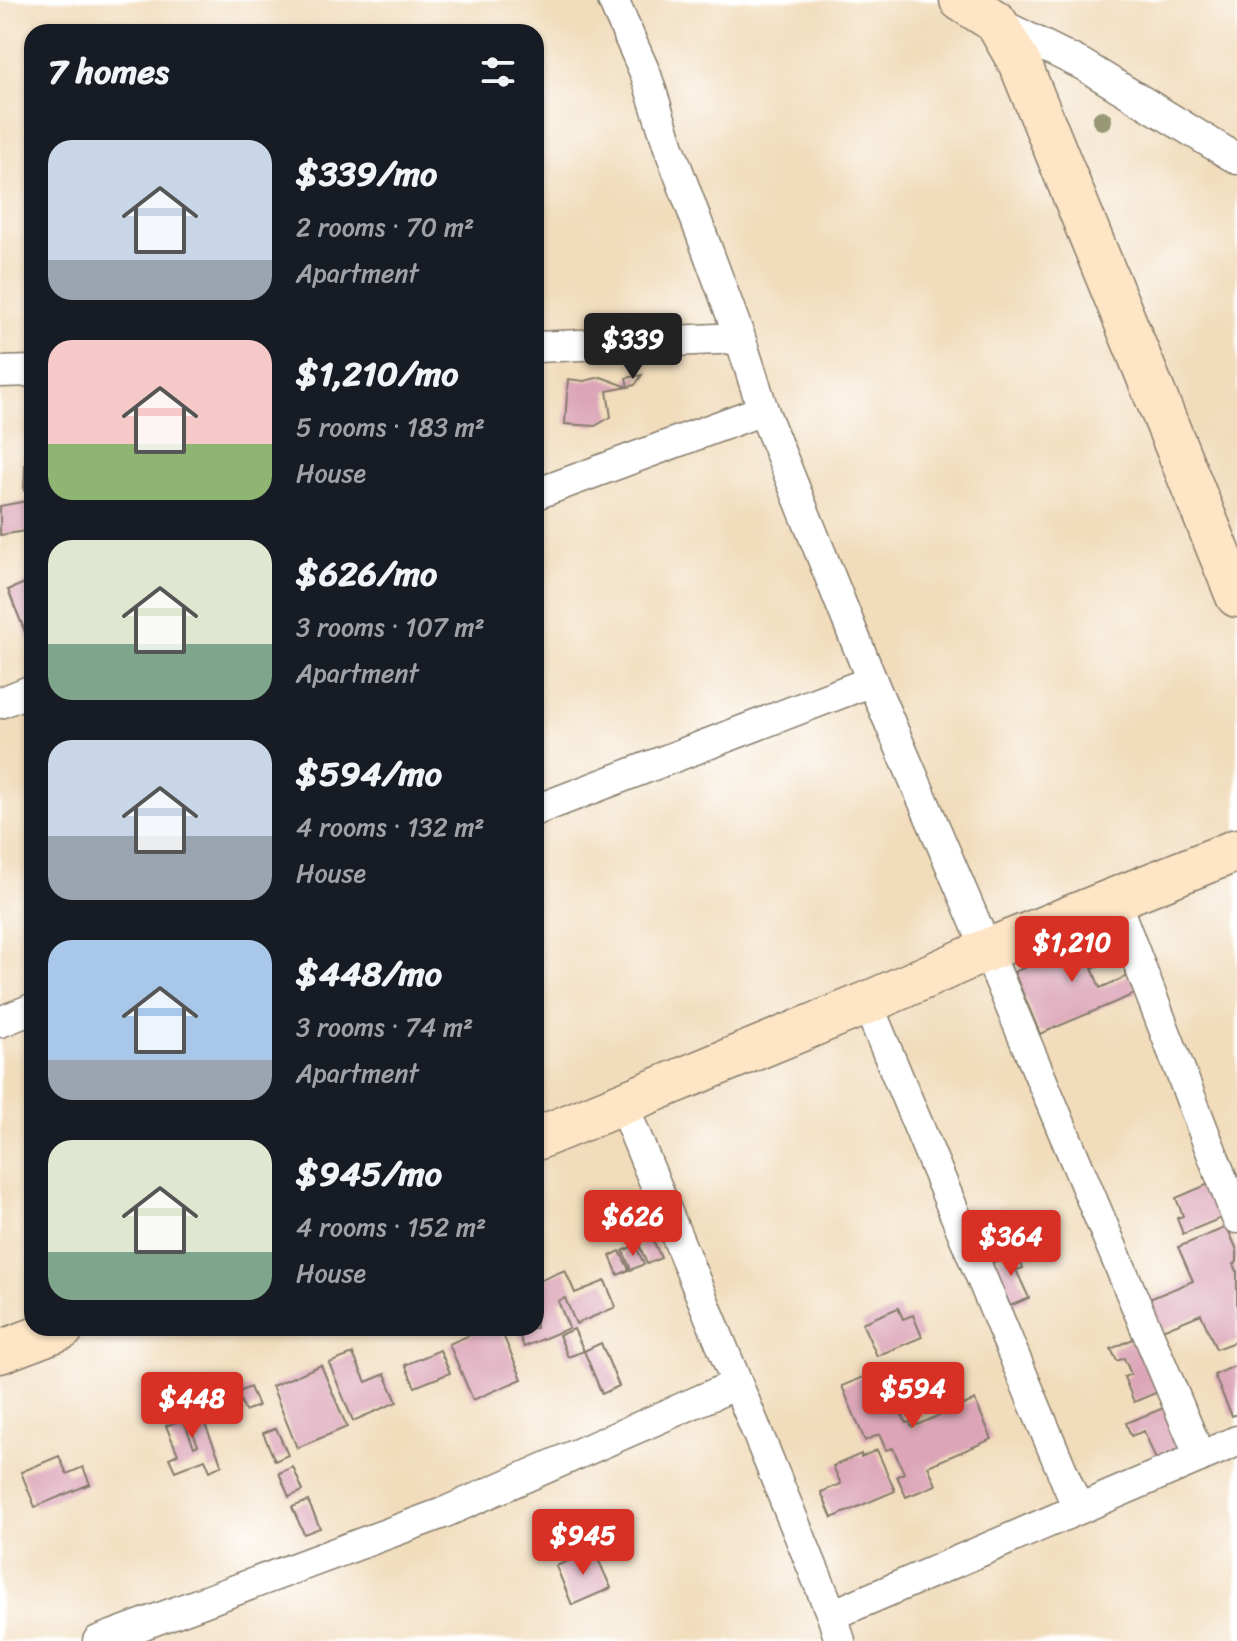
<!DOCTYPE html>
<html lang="en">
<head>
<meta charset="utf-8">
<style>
  body { margin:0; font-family:Sriracha,sans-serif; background:#20242c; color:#f1f3f6; height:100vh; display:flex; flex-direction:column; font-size:30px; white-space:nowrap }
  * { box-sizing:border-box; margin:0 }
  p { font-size:26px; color:#9ea1a6 }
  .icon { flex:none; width:44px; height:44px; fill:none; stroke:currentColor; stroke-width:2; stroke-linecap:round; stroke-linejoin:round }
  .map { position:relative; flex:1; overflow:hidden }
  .drawer { position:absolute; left:24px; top:24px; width:520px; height:1312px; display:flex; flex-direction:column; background:#171b24; border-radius:24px; box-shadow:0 2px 6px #0004 }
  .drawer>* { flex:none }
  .price { position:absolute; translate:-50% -68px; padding:0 18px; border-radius:8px; background:#d93025; color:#fff; font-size:26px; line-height:52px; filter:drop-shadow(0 2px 4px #0008) }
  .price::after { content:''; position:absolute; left:50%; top:48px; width:24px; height:18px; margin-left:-12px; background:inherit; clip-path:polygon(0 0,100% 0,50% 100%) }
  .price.current { background:#222; color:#fff }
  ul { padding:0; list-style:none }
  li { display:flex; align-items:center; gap:24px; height:200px; padding:0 24px }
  li span { display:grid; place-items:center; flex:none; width:224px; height:160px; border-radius:24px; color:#555 }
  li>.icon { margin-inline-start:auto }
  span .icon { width:96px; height:96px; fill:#fffc; stroke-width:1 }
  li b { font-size:34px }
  h2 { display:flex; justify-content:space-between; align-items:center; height:96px; padding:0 24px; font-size:34px }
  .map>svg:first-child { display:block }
  .building { fill:#dca6b8 }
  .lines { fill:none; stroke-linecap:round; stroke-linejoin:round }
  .street-casing { stroke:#867c6c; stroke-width:33 }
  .secondary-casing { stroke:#867c6c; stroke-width:45 }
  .street { stroke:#fff; stroke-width:30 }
  .secondary { stroke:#fde5c5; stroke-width:42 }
  .tree { fill:#989776 }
</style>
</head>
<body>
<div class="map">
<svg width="1237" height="1641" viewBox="0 0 1237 1641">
  <rect width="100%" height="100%" fill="#fff"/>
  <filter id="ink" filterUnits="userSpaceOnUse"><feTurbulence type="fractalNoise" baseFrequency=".0125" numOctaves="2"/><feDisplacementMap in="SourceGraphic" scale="16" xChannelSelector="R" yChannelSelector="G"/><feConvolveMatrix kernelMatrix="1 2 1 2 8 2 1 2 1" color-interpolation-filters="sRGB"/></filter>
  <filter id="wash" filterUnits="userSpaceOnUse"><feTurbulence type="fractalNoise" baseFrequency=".006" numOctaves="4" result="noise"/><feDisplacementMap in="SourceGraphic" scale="32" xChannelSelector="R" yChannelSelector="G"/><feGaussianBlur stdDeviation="1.8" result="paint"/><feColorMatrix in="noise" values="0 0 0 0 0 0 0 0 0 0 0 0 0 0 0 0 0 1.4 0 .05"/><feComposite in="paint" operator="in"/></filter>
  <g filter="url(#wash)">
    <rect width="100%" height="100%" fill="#f1dcbb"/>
    <g id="blocks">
      <g class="building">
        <path d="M642,375l-7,10 -7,2 -2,-9z"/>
        <path d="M601,377l27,10 -21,4 4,26 -16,9 -30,-2 3,-45 16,2z"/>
        <path d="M27,423h5v68h-8z"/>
        <path d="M32,500v30l-32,5v-29z"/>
        <path d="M32,580v69l-24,-59z"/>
        <path d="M1111,931l11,24 -30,13 8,20 30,-13 7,18 -97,41 -26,-62z"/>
        <path d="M1211,1183l15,33 -43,18 -6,-16 6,-2 -7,-18z"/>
        <path d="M1227,1227l10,23v12l-3,2 3,7v70l-21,8 -15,-35 -41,17 -13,-31 46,-19 -15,-34z"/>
        <path d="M649,1231l12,27 -14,6 -11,-27z"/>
        <path d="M635,1245l9,19 -13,6 -8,-19z"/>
        <path d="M620,1251l9,19 -11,5 -8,-19z"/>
        <path d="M1017,1252l6,16 -7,2 13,28 -19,8 -19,-43z"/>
        <path d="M565,1270l10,23 30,-12 11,26 -40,17 -11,-26 -7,3 11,27 -45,19 -8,-19h20v-55l3,8z"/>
        <path d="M898,1308l5,11 10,-4 9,22 -45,19 -15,-33z"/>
        <path d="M486,1328h14l22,51 -49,21 -24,-56z"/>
        <path d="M574,1329l10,22 -16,6 -9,-22z"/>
        <path d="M1135,1338l23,54 -24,10 -10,-25 7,-3 -7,-16 -7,3 -6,-12z"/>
        <path d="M601,1343l18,43 -17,8 -18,-43z"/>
        <path d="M440,1350l10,23 -35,14 -10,-22z"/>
        <path d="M353,1354l13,28 19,-8 12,28 -44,19 -24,-58z"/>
        <path d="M321,1365l26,62 -50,21 -25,-62z"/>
        <path d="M1237,1365v49l-5,2 -18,-41z"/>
        <path d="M882,1369l24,54 3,-1 3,5 63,-27 17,39 -64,27 8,19 -30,12 -9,-21 7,-3 -11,-25 -7,2 -7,-16 -14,7 -23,-55z"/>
        <path d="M250,1387l8,19 -13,5 -8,-18z"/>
        <path d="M194,1398l28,67 -12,6 -5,-12 -30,12 -6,-13 9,-4 -12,-28 17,-7 11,28 4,-2 -17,-42z"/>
        <path d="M1166,1407l17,41 -27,12 -12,-29 -13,5 -5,-13z"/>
        <path d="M276,1428l12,27 -13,6 -12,-28z"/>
        <path d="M877,1450l18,41 -63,27 -11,-26 20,-8 -8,-18 28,-12v3z"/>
        <path d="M59,1456l8,18 16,-7 7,17 -55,23 -14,-35z"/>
        <path d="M293,1467l10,24 -14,6 -10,-24z"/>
        <path d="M308,1501l12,27 -16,6 -12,-27z"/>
        <path d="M594,1550l17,38 -39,17 -16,-39z"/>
      </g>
    </g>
  </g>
  <g filter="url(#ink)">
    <use href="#blocks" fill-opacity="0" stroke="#867c6c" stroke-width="2"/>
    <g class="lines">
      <defs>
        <g id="street">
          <path d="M613,0l33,75 23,72 71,191 23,72 109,271 115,269 213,507"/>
          <path d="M996,22l87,43 154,94"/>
          <path d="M536,347l204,-9"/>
          <path d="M0,372l32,-1"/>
          <path d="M536,494l227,-84"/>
          <path d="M0,703l32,-13"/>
          <path d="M536,810l336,-129"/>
          <path d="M1114,899l123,319"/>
          <path d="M867,1003l211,506"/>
          <path d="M0,1022l32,-13"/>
          <path d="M623,1105l209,510 8,26"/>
          <path d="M832,1615l405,-174"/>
          <path d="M98,1641l345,-128 294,-129"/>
        </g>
        <g id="secondary">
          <path d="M961,0l35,22 25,44 216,530"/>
          <path d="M536,1139l331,-136 120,-53 250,-100"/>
          <path d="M0,1352l63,-24"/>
        </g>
      </defs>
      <use href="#street" class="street-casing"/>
      <use href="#secondary" class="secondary-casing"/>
      <use href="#street" class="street"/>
      <use href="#secondary" class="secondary"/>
    </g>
    <circle class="tree" cx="1102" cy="120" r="10"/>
  </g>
</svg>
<b class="price current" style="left:633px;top:381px">$339</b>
<b class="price" style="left:1072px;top:984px">$1,210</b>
<b class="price" style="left:633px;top:1258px">$626</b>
<b class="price" style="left:1011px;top:1278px">$364</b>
<b class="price" style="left:913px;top:1430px">$594</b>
<b class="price" style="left:192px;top:1440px">$448</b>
<b class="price" style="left:583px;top:1577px">$945</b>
<section class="drawer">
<h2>7 homes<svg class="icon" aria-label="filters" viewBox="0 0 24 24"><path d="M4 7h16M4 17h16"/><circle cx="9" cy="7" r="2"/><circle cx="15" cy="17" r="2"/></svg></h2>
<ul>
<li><span style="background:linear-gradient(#c9d6e8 75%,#9aa5b1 0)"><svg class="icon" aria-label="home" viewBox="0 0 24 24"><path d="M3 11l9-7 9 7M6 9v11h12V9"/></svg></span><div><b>$339/mo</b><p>2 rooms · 70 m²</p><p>Apartment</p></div></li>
<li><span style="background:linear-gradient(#f6c9c9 65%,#8fb573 0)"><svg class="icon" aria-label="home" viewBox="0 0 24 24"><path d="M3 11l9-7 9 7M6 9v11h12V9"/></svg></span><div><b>$1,210/mo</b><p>5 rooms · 183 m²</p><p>House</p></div></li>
<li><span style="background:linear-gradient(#dfe7d0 65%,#7fa58c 0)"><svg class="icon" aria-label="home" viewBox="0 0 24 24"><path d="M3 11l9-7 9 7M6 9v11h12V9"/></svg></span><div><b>$626/mo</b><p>3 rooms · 107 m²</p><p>Apartment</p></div></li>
<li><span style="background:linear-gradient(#c9d6e8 60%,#9aa5b1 0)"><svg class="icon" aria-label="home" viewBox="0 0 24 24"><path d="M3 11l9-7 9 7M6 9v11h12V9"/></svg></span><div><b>$594/mo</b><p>4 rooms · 132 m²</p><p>House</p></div></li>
<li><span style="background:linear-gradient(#a9c7e8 75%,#9aa5b1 0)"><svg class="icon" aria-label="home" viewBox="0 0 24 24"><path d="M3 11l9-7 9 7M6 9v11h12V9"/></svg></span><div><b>$448/mo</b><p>3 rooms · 74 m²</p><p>Apartment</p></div></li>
<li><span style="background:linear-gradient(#dfe7d0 70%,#7fa58c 0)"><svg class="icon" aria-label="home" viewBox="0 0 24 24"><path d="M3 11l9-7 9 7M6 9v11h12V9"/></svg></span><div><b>$945/mo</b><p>4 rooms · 152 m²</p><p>House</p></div></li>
</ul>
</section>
</div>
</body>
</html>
